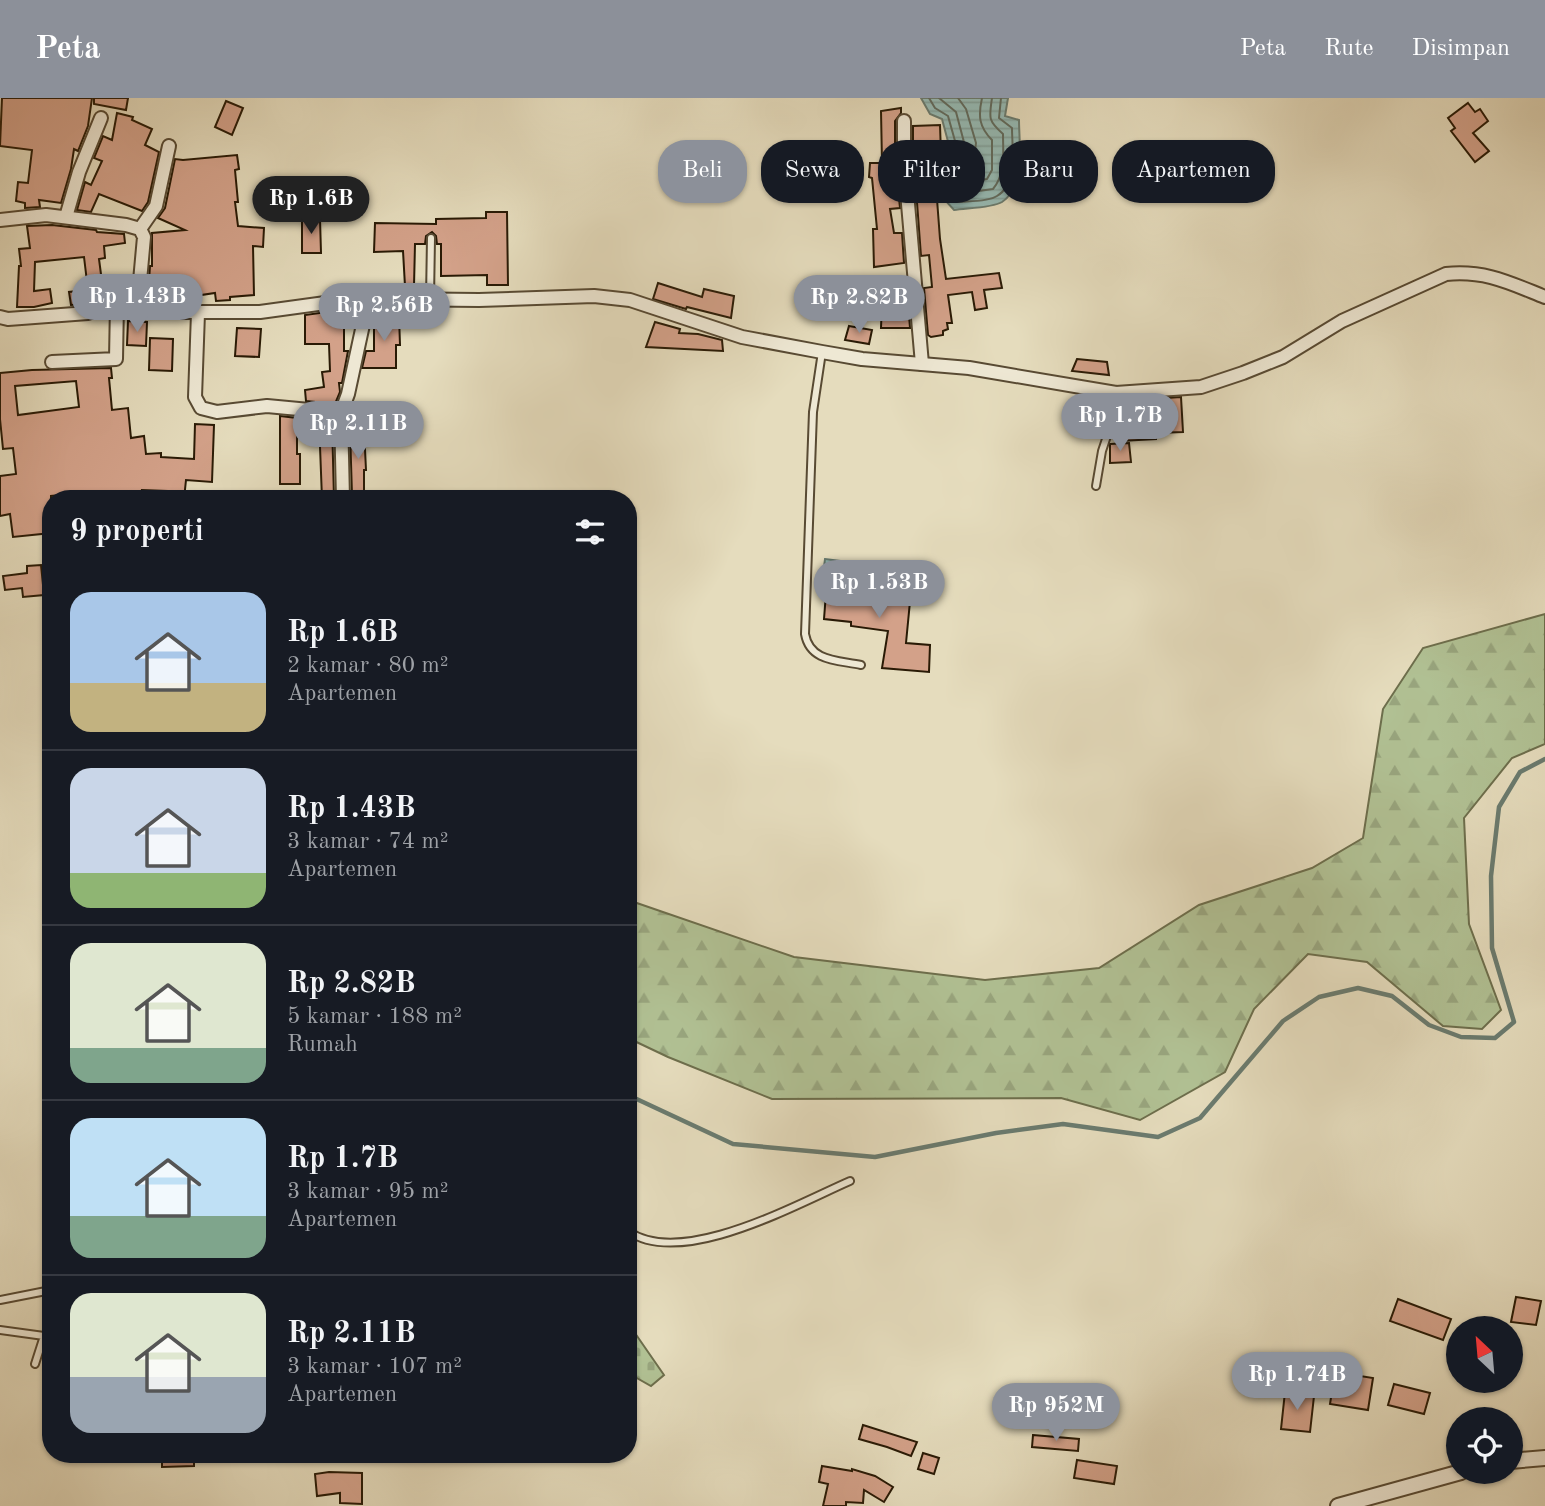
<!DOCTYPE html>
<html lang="id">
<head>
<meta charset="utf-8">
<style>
  body { margin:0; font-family:"Old Standard TT",serif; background:#20242c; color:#f1f3f6; height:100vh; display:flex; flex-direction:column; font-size:26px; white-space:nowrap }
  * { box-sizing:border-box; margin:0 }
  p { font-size:23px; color:#9ea1a6 }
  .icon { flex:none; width:38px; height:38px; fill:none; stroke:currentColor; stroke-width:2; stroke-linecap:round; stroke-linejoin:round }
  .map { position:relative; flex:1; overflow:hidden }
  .sheet { position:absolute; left:42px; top:392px; width:595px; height:973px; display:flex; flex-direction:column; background:#171b24; border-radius:28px; box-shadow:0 2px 5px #0004 }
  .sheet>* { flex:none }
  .banner { position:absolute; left:658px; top:42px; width:665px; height:63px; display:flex; gap:14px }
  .needle { width:46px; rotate:334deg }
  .buttons { position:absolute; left:1446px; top:1218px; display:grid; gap:14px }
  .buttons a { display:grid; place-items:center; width:77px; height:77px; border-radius:50%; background:#171b24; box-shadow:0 2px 5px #0004; font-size:35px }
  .price { position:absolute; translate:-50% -60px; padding:0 16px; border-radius:24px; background:#8c9099; color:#fff; font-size:23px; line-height:46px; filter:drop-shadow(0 2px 4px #0008) }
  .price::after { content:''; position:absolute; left:50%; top:42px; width:21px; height:16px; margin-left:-10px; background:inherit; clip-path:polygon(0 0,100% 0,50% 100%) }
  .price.on { background:#222; color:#fff }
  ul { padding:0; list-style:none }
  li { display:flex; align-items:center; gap:21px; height:175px; padding:0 28px }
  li+li { border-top:2px solid #363941 }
  li span { display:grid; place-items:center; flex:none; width:196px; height:140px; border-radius:21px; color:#555 }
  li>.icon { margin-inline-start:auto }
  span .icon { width:84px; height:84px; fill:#fffc; stroke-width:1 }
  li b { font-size:30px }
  h2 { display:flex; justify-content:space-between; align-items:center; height:84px; padding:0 28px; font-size:30px }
  .tag { padding:0 24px; border-radius:28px; background:#171b24; box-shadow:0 2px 5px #0004; font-size:24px; line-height:63px }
  .tag.on { background:#8c9099; color:#fff }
  header { display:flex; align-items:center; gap:42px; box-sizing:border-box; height:98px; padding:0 35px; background:#8c9099; color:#fff }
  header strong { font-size:33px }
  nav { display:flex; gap:38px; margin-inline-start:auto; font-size:24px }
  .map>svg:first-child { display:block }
  .forest { fill:url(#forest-firs); stroke:#6d6e4c; stroke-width:2 }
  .cemetery { fill:url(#cemetery-stones); stroke:#6d6e4c; stroke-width:2 }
  .water { fill:url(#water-rules); stroke:#6a7b6f; stroke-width:2 }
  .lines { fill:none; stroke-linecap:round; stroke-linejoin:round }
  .shore { stroke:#606a5d; stroke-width:2 }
  .stream { stroke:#6a7b6f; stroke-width:4.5 }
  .building { fill:#d3a189; stroke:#291a05; stroke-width:2; fill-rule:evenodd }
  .service-casing { stroke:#584a33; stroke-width:10 }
  .minor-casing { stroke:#584a33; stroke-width:16 }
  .tertiary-casing { stroke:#584a33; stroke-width:18 }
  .service { stroke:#eee8d4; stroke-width:6 }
  .minor { stroke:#eee8d4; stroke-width:12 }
  .tertiary { stroke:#eee8d4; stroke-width:14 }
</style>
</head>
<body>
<header>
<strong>Peta</strong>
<nav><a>Peta</a><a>Rute</a><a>Disimpan</a></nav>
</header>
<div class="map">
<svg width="1545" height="1408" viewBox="0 0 1545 1408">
  <defs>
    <pattern id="forest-firs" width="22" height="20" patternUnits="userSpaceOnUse" patternTransform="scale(1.75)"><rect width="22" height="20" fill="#b1c194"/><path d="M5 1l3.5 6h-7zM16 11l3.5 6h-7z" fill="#98a57e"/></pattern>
    <pattern id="cemetery-stones" width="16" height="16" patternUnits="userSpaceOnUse" patternTransform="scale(1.75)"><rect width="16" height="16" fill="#b1c194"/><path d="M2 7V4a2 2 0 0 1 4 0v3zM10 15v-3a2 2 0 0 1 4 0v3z" fill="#98a57e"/></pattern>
    <pattern id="water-rules" width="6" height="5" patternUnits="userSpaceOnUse" patternTransform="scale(1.75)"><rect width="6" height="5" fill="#96bbb5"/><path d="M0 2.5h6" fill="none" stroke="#81a09a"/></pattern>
  </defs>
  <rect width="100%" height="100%" fill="#e5dcbd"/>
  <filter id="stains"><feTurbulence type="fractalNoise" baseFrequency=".00286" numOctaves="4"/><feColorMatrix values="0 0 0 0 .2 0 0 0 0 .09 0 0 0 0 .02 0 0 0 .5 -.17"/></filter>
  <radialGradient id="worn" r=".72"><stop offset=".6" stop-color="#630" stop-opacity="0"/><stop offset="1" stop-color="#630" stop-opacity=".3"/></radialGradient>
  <path class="forest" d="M1545,516v130l-33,14 -48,60 5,106 32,86 -19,19 -39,-3 -76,-64 -59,-8 -54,55 -29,63 -85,48 -79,-22 -289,1 -104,-42 -40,-19v-138l166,57 191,23 114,-12 100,-63 113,-37 51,-30 20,-129 40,-61z"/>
  <path class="cemetery" d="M628,1225l36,52 -13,11 -23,-13z"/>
  <g class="water">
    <path d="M921,0h87l-3,18 14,4c0,24 7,66 -17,82 -10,6 -35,6 -48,8l-10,-11 6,-50 -8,-30 -12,-5z"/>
    <path d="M825,461l32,4 -2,16 -32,-4z"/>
  </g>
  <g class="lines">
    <g class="shore">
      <path d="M929,0l6,10 13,8 9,32 -6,48 7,6c11,-1 30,0 39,-6 21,-12 15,-48 15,-68l-13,-10 2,-20"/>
      <path d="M939,0l17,14 9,34 -4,43 3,4 29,-4c13,-16 10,-35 10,-55 -15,-13 -14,-16 -11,-36"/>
      <path d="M958,0l8,11 10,34 -4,34 3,4 12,-2 5,-9v-30c-13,-13 -14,-24 -10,-42"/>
    </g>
    <path class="stream" d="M628,997l105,49 142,13 121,-24 67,-9 95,13 42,-19 83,-97 36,-24 39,-9 34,8 37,29 32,12 34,1 19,-16 -22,-74 -1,-72 8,-69 21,-35 25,-13"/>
  </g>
  <g class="building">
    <path d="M2,0h90l-4,28 -10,25 -4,-2 -3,20 -10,34 -22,-3 1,7 -15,1v-5l-9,-2 2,-19 10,1 4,-33 -32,-4z"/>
    <path d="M94,0h34l-2,12 -32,-6z"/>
    <path d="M226,3l17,7 -11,27 -17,-8z"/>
    <path d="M1468,5l7,9 5,-3 8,12 -15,12 16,18 -14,11 -24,-31 4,-3 -7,-10z"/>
    <path d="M901,10v5l-6,8v37l5,50 -10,1 4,24h8l2,30 -30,4 -1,-38h4l-5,-51 -3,-1 1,-14h12l-1,-52z"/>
    <path d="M117,15l16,4 -1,3 20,9 -7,16 14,7 -11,50 -6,9 -43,-17 -8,18 -14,-2 8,-28 6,3 11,-24 -8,-3 9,-22 9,4z"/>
    <path d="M940,27l1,30 -17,1v-13h-11v-17z"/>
    <path d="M237,57l2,14 -4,1 3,32h-3l3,24 26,2 -1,19 -10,-1 1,49 -24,2v3l-14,1 -1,-8 -47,7 -1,-6 -19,2 2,-30h2v-33l33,-3 -27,-12 7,-10 10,-49 8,1z"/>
    <path d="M936,88l4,53 6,40 53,-6 3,15 -18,2 3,18 -12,2 -3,-18 -24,3 4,28h-5l1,6 -5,2v4l-12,2 -3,-2 -4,-47 8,-1 -3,-32 -8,1 -5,-67z"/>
    <path d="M486,114h21l1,73h-21v-10l-46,1v-32h-4l-1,-8 -4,-4 -6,4 -1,8h-10l-1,42h-9l-2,-35 -29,1 1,-29 61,1v-5l50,-1z"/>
    <path d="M320,121l1,34h-19v-33z"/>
    <path d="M52,127l44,5 1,2 27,2 1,9 -21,3 1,12 -6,1 3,23 29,-4 -1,15 -24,3 -7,4 -14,1v3l-14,1 -2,-13 19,-2 -4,-33 -49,5 -1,29 16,-2 2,14 -18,4h-17l2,-41h2l-2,-17 11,-1 -3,-22z"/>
    <path d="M658,185l44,14 2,-8 30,7 -3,22 -44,-11 -1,2 -33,-10z"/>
    <path d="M882,204l26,1 2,25h-29z"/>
    <path d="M334,213h10v40h4l-6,32h-3l1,9 -5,12 -29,-3 -1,-11 19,-3 -2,-15 8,-1 -1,-27h-24v-29z"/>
    <path d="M374,218h25l1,29h-4v23h-34l4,-17h8z"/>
    <path d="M128,223l19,1 -1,24 -19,-1z"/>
    <path d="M655,224l25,7 -1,4 19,1 24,6 1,11 -77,-4z"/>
    <path d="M849,228l23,4 -3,14 -24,-4z"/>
    <path d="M237,230l24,1 -2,28 -24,-1z"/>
    <path d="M150,240l23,1 -1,32 -23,-1z"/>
    <path d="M1077,261l30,3 2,13 -37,-4z"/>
    <path d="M111,270l1,10h-3l3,32 16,-2 3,30 13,-2 2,18 15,-1v4l33,2 1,-35 19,1 -2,57 -26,-2 -2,19h-17v-8l-25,-1 1,9h-49v-7l-43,4v37l-38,4 -3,-23 -10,2v-40l16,-2 -3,-26 -10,1 -3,-30v-46l32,-3zM76,283l3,26 -61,8 -3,-29z"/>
    <path d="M1181,299l2,35 -27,1v6l-35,2 -1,-40z"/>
    <path d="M280,318l17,2v36h3v30h-20z"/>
    <path d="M319,322l13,1 2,78h-12z"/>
    <path d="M364,331l2,41h-2v24l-12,1 -2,-65z"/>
    <path d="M1129,345l2,19 -21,1v-19z"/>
    <path d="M41,467l3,30 -21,2 -1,-9 -17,2 -2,-14 24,-3v-7z"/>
    <path d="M827,482l84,11 -5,52 24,2 -1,27 -47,-4 6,-37 -37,-5v-4l-27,-3z"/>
    <path d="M1516,1199l25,4 -5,24 -25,-3z"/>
    <path d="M1398,1201l53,20 -8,21 -53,-19z"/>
    <path d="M1335,1274l38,6 -5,32 -38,-6z"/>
    <path d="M1394,1286l36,9 -6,21 -36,-9z"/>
    <path d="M1285,1294l29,4 -4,36 -29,-3z"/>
    <path d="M863,1327l54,17 -6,14 -24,-9 -28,-8z"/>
    <path d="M1033,1337l46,4 -1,12 -46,-4z"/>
    <path d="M923,1355l16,5 -5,16 -16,-5z"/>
    <path d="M162,1356h32v12l-32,1z"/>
    <path d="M1077,1362l40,6 -3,18 -40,-6z"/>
    <path d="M822,1368l30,5v-2l23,7 18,11 -9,15 -20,-12 -1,13 -17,-1v4h-23l5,-22 -9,-2z"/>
    <path d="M329,1374l33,1v31l-22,-1v-10l-23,3 -2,-22z"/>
  </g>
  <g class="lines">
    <defs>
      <g id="service">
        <path d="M430,200l1,-60"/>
        <path d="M822,254l-9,60 -8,222c5,28 33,26 56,31"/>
        <path d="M1096,388l6,-35 9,-27 5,-31"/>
        <path d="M628,1133c53,38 169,-27 222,-50"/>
        <path d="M0,1202l51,-10"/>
        <path d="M0,1232l44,6 -9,28"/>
      </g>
      <g id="minor">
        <path d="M904,23v37l18,206"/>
        <path d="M66,119l13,-45 22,-54"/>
        <path d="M0,122l46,-5 80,10 14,4 4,8 -6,66 5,6 9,3h108l109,-15 15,2 95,1 115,-4 36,4 112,37 80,15 40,7 107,9 147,25 85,-6 42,-14 40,-16 59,-36 104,-47c39,-4 64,9 99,23"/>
        <path d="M140,131l16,-23 13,-60"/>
        <path d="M198,215l-3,84 6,11 16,4 50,-6 74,7"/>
        <path d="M0,219l8,2 80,-6 29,-10 26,6"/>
        <path d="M52,264l64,-3 1,-56"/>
        <path d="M343,401l-2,-86 7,-19 21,-97"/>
      </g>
      <g id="tertiary">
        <path d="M1510,1363l35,-3"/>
        <path d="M1338,1408l123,-34"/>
      </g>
    </defs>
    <use href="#service" class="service-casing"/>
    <use href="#minor" class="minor-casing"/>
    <use href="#tertiary" class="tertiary-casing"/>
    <use href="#service" class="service"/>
    <use href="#minor" class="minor"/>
    <use href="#tertiary" class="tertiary"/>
  </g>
  <rect width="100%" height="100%" filter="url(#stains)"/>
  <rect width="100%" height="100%" fill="url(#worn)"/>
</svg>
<div class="buttons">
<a><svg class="needle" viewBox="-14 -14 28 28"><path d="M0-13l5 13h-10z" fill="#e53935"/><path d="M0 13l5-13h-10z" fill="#9ea1a6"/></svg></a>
<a><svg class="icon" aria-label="locate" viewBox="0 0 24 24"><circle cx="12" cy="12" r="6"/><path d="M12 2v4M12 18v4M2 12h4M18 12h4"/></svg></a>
</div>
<b class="price on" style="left:311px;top:138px">Rp 1.6B</b>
<b class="price" style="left:137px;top:236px">Rp 1.43B</b>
<b class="price" style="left:859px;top:237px">Rp 2.82B</b>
<b class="price" style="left:384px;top:245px">Rp 2.56B</b>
<b class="price" style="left:1120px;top:355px">Rp 1.7B</b>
<b class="price" style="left:358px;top:363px">Rp 2.11B</b>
<b class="price" style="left:879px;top:522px">Rp 1.53B</b>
<b class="price" style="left:1297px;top:1314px">Rp 1.74B</b>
<b class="price" style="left:1056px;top:1345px">Rp 952M</b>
<div class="banner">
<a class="tag on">Beli</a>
<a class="tag">Sewa</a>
<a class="tag">Filter</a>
<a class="tag">Baru</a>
<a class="tag">Apartemen</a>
</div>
<section class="sheet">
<h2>9 properti<svg class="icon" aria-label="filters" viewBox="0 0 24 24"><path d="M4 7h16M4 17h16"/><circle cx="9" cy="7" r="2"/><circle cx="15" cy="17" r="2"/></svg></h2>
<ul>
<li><span style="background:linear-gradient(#a9c7e8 65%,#c2b280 0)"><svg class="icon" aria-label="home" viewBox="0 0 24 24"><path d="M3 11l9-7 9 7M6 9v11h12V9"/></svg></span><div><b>Rp 1.6B</b><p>2 kamar · 80 m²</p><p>Apartemen</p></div></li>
<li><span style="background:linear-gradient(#c9d6e8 75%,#8fb573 0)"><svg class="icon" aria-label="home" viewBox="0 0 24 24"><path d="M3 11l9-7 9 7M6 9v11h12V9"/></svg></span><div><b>Rp 1.43B</b><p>3 kamar · 74 m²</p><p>Apartemen</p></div></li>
<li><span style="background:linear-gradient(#dfe7d0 75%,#7fa58c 0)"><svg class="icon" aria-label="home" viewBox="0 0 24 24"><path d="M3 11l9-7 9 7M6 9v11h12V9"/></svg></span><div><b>Rp 2.82B</b><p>5 kamar · 188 m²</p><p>Rumah</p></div></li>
<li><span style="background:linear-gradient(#bfe0f5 70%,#7fa58c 0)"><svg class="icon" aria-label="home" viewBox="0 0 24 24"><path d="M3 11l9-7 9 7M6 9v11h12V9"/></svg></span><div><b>Rp 1.7B</b><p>3 kamar · 95 m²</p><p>Apartemen</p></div></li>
<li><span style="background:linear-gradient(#dfe7d0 60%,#9aa5b1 0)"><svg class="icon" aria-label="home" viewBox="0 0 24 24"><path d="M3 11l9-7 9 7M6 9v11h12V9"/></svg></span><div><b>Rp 2.11B</b><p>3 kamar · 107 m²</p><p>Apartemen</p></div></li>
</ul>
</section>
</div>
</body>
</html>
